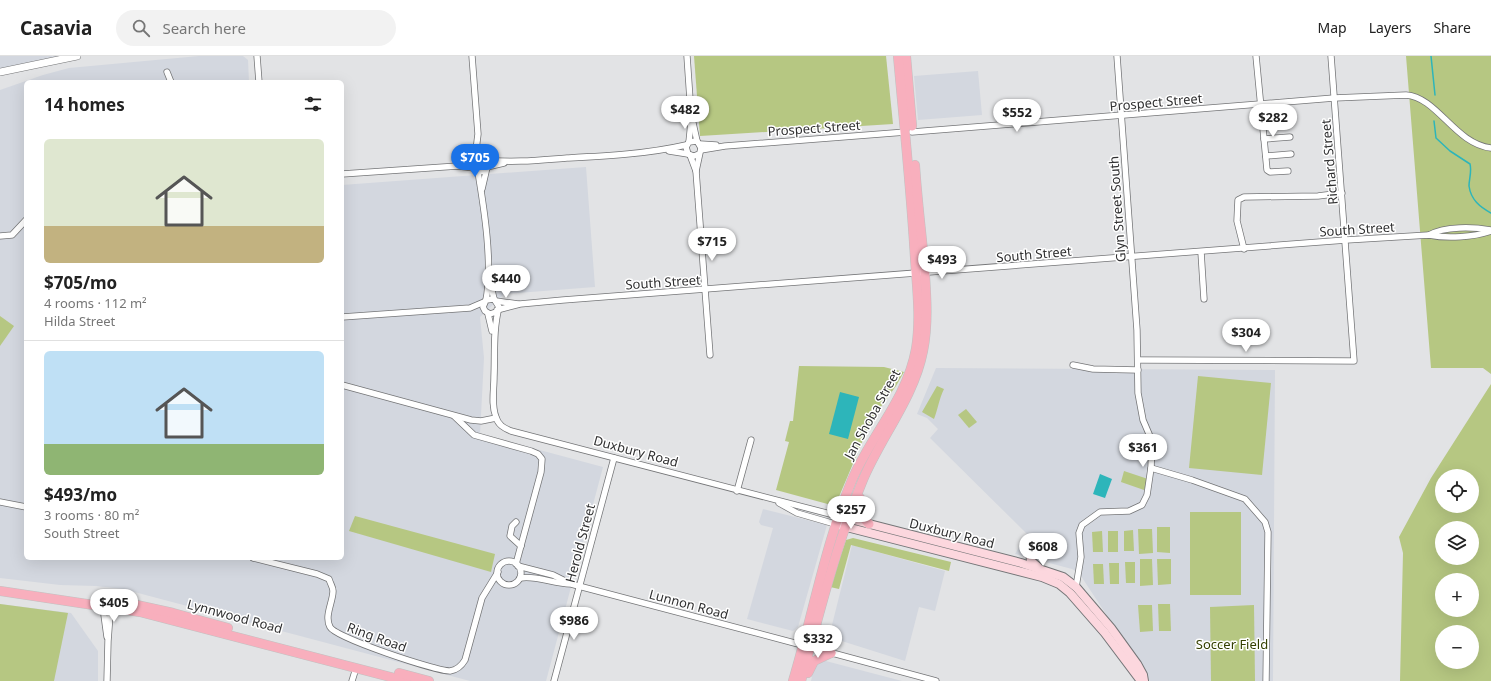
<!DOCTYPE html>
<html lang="en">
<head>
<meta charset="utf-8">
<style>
  body { margin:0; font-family:"Noto Sans",sans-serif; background:#f2f2f2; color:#222; height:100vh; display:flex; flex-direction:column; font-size:15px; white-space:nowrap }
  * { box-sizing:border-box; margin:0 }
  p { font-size:13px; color:#767676 }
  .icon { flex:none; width:22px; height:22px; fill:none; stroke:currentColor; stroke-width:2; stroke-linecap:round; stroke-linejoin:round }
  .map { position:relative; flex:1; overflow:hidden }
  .details { position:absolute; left:24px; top:24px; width:320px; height:480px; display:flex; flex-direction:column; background:#fff; border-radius:6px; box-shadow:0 4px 16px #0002 }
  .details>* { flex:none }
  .fabs { position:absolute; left:1435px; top:413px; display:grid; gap:8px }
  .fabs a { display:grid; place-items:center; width:44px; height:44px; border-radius:50%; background:#fff; box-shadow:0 4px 16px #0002; font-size:20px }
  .price { position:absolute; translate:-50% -34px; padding:0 9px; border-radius:14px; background:#fff; color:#222; font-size:13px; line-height:26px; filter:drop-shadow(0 1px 2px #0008) }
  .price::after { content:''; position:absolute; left:50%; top:24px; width:12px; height:9px; margin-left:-6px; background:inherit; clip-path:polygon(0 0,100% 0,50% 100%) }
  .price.on { background:#1a73e8; color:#fff }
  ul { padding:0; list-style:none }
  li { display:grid; align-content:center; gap:8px; height:212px; padding:0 20px }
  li+li { border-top:1px solid #e0e0e0 }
  li span { display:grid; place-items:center; height:124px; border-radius:6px; color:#555 }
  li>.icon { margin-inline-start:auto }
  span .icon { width:72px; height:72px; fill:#fffc; stroke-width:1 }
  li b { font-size:17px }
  h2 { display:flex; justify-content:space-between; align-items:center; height:48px; padding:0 20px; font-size:17px }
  header { display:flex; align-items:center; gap:24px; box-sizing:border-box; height:56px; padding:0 20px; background:#fff; border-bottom:1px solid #e0e0e0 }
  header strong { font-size:19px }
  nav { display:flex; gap:22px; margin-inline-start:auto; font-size:14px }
  .search { width:280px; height:36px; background:#f2f2f2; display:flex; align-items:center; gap:10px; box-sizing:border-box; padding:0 14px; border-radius:22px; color:#767676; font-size:15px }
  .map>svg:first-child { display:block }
  .built { fill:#d3d7df }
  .green { fill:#b6c782; fill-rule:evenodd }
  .water { fill:#2db5ba }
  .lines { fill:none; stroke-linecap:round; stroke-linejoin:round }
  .stream { stroke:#2db5ba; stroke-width:1.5 }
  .minor-casing { stroke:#747577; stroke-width:7 }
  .tertiary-casing { stroke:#747577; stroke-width:8 }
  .secondary-casing { stroke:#747577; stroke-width:10 }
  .primary-casing { stroke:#c1c1c1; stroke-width:10 }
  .minor { stroke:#fff; stroke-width:5.5 }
  .tertiary { stroke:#fff; stroke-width:7 }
  .secondary { stroke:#fcd7de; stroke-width:8 }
  .primary { stroke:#f8afbd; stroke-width:9 }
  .labels { text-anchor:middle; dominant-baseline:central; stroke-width:3; stroke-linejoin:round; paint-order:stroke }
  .street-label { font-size:13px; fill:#2f2f30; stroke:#fff }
  .park-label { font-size:13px; fill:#343f00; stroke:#fff }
</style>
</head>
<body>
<header>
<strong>Casavia</strong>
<div class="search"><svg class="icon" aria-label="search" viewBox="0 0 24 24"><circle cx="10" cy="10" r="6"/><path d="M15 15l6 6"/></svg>Search here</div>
<nav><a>Map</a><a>Layers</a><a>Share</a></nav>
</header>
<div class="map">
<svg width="1491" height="625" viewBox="0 0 1491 625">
  <rect width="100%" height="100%" fill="#e2e3e5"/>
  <g class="built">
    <path d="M0,0h67l-67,13z"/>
    <path d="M199,0h44l5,4 1,22h-223v476h316v-373l244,-18 9,120 -91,7 -24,23 4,41 -4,76 123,33 -57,214h-76l-347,-92 -27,-3 -36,-1 -60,-7v-488l43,-15 26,-7z"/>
    <path d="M978,15l4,44 -64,5 -4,-44z"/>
    <path d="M936,312l339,2 -2,311h-123l-71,-108 -7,-4 -57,-15 12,-20 -97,-96 8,-9 -11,-11 -10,-4z"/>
    <path d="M763,453l64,16 -29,102 -5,4 -46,-12 26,-91 -12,-3 -2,-3z"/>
    <path d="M852,489l93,26 -10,40 -16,-4 -14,54 -76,-24z"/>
    <path d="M0,548l71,9 27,38v30h-98z"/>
    <path d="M822,604l80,21h-91l4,-18z"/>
  </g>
  <g class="green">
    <path d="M694,0h192l7,68 -193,12z"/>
    <path d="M1406,0h85v318l-8,-6h-52z"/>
    <path d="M0,260l14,10 -14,20z"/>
    <path d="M799,310l85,1 20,5 -8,14 -24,33 -37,87 -59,-16 13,-48 -4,-1 5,-20h3z"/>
    <path d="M1198,320l73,7 -9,92 -73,-7z"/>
    <path d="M1491,328v297h-91l3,-128 -4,-16 32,-59zM1442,420h30v30h-30zM1442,472h30v30h-30zM1442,524h30v30h-30zM1442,576h30v30h-30z"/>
    <path d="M937,330l7,3c-5,10 -6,20 -10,30l-12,-7z"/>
    <path d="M966,353l11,13 -8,6 -11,-13z"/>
    <path d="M1124,415l24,8 -4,11 -23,-8z"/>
    <rect x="1190" y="456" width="51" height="83"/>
    <path d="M355,460l140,38 -4,18 -142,-41z"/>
    <path d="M1157,471h13v26l-13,-1z"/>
    <path d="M1138,473h14l1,24 -14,1z"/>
    <path d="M1133,474l1,21h-10v-20z"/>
    <path d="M1102,475l1,21h-10l-1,-20z"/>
    <rect x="1108" y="475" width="10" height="21"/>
    <path d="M853,482l98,24 -2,9 -98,-26 -12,44 -9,-2 16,-47z"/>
    <path d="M1140,503h12l1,26 -13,1z"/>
    <path d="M1157,503h14v25l-13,1z"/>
    <path d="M1125,506h10v21h-9z"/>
    <path d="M1109,507h10v21h-9z"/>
    <path d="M1093,508h10l1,20h-10z"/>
    <path d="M0,548l68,9 -14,68h-54z"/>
    <path d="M1158,548h12l1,27h-12z"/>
    <path d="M1138,549h14l1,26 -13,1z"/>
    <path d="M1254,549l1,76h-44l-1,-74z"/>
  </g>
  <g class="water">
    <path d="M840,336l19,5 -11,42 -19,-5z"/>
    <path d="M1100,418l12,5 -7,19 -12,-4z"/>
  </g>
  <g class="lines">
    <g class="stream">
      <path d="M1431,0l4,39"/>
      <path d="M1434,65l2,17 14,13 20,13c2,8 -1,15 -1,22 2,14 11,21 22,27"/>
    </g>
    <defs>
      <g id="minor">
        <path d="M257,0l2,26"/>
        <path d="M472,0l6,78 -3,24"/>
        <path d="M687,0l4,58 6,27"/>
        <path d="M1256,0l11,114 3,2 18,-1"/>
        <path d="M167,16l4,10"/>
        <path d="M1263,67l28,-3"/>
        <path d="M912,76l422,-34 72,-3c31,2 49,49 85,53"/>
        <path d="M1264,83l26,-2"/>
        <path d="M689,86l2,-20"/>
        <path d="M700,88l16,1"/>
        <path d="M701,94l24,-4 181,-14"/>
        <path d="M669,95l19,3"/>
        <path d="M699,98l-5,2 -6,-2 -2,-7 3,-5 8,-1 4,7 -5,23 14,184"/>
        <path d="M690,99l6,16"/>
        <path d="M1266,100l25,-2"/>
        <path d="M487,104c27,3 53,0 80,-2 39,-2 80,-4 119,-13"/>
        <path d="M487,111l17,-4"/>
        <path d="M478,116c6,36 15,92 8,128"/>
        <path d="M342,118l116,-8 16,2"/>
        <path d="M482,133l6,-26 -4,-6 -9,1 -3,6 3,6 5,2 6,-2"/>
        <path d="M1429,179c16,-9 44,-8 62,-5"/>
        <path d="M0,180l12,-1 14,-15"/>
        <path d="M1244,193l-7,-28 1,-21 6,-3 74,-1 24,-3"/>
        <path d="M1201,196l3,47"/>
        <path d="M490,226l4,17"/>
        <path d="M496,245l22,3"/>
        <path d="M497,254l23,-6 43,-4 783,-60 83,-5c19,4 44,2 62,-4"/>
        <path d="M496,256l-6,2 -5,-3 -2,-4 3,-7 8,-1 5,8c-6,23 -4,46 -5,70 0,13 -3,28 2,40 2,8 8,11 15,14l327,85"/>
        <path d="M488,258l4,17"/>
        <path d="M342,261l128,-9 14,-6"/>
        <path d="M1139,304l215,1 -23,-305"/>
        <path d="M1073,309l20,4 45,1"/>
        <path d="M342,329l129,35 10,1 15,-3"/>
        <path d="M454,360l20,19 57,16 7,3 4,5 -1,13 -25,92"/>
        <path d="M1151,412l41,12 53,19 20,23 3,10 -2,149"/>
        <path d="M737,435l14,-51"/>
        <path d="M0,446l26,5"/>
        <path d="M779,447l18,10 38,11"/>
        <path d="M516,466l-4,4 -2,10 11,10"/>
        <path d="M253,502l64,16 12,5c1,4 4,8 4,12 0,11 -9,25 -3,36 6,11 106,44 120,44 7,-1 12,-6 15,-11l17,-62 16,-26"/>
        <circle cx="509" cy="517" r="12"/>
        <path d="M518,510l35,9 16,8"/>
        <path d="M520,522c17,-3 33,6 51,6l231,61"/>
        <path d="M1076,531l5,-30 -2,-24 3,-8 18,-13 29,-1 13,-6 5,-10 4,-27 1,-27 -9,-21 -5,-27 -1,-63 -20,-274"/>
        <path d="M105,545l-1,14 3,22"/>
        <path d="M810,591l126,34"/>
        <path d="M107,625l1,-40 3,-40"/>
        <path d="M352,625l4,-13"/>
        <path d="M554,625l60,-223"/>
      </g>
      <path id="tertiary" d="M0,16l77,-16"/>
      <g id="secondary">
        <path d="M838,460l183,47 42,14 13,10 35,41 26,36 6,11 1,6"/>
        <path d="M835,468l207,53 17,7 11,9 35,40 36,48"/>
        <path d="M1030,495l1,10 7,6"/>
      </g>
      <g id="primary">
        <path d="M906,0l6,70"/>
        <path d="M860,442l1,17 8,9"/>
        <path d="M0,535l140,21 266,69"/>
        <path d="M132,548l41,9 55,15"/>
        <path d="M819,573v15l12,9"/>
        <path d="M399,617l30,8"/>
        <path d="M808,617l6,-12 17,-8"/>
        <path d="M793,625c20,-67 32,-136 59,-201 19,-45 55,-81 64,-131 5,-30 1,-61 -1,-91 -4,-68 -11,-135 -17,-202"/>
        <path d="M801,625c18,-67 35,-135 61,-199 18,-44 52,-84 61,-131 6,-30 3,-60 1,-90 -3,-32 -7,-64 -9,-96"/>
      </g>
    </defs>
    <use href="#minor" class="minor-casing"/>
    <use href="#tertiary" class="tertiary-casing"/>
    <use href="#secondary" class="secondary-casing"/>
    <use href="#primary" class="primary-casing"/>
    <use href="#minor" class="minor"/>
    <use href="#tertiary" class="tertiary"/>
    <use href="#secondary" class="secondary"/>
    <use href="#primary" class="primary"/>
  </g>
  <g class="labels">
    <g class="street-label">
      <text transform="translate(1156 46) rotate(-5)">Prospect Street</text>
      <text transform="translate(814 72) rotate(-4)">Prospect Street</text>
      <text transform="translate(1329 106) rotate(-95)">Richard Street</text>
      <text transform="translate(1117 153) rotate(-94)">Glyn Street South</text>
      <text transform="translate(1357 173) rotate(-4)">South Street</text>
      <text transform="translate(1034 198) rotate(-5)">South Street</text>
      <text transform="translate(663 226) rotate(-4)">South Street</text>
      <text transform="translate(872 358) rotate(-61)">Jan Shoba Street</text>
      <text transform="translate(636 395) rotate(15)">Duxbury Road</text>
      <text transform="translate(952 477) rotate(14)">Duxbury Road</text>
      <text transform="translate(580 487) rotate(-75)">Herold Street</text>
      <text transform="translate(689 548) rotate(15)">Lunnon Road</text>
      <text transform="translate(235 560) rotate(15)">Lynnwood Road</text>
      <text transform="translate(377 581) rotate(20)">Ring Road</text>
    </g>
    <g class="park-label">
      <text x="1232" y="588">Soccer Field</text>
    </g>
  </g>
</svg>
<div class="fabs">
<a><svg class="icon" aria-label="locate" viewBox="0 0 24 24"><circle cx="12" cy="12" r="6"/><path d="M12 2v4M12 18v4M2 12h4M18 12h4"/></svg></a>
<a><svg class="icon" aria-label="layers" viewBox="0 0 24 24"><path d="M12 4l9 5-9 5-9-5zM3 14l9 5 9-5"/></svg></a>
<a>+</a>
<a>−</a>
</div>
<b class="price" style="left:685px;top:74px">$482</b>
<b class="price" style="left:1017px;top:77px">$552</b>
<b class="price" style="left:1273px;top:82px">$282</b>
<b class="price on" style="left:475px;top:122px">$705</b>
<b class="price" style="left:712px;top:206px">$715</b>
<b class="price" style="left:942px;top:224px">$493</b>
<b class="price" style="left:506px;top:243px">$440</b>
<b class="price" style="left:1246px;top:297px">$304</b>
<b class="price" style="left:1143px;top:412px">$361</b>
<b class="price" style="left:851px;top:474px">$257</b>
<b class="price" style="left:1043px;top:511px">$608</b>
<b class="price" style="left:114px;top:567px">$405</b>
<b class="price" style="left:574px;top:585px">$986</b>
<b class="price" style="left:818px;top:603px">$332</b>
<section class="details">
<h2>14 homes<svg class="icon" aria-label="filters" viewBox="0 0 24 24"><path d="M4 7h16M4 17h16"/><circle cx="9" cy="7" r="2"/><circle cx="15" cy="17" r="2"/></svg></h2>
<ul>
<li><span style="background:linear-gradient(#dfe7d0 70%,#c2b280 0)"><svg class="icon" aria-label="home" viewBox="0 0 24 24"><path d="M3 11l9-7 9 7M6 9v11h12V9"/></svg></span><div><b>$705/mo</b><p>4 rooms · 112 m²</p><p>Hilda Street</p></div></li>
<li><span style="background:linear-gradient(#bfe0f5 75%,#8fb573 0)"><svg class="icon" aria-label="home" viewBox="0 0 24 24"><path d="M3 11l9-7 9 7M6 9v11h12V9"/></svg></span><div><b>$493/mo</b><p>3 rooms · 80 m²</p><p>South Street</p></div></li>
</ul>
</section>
</div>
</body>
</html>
